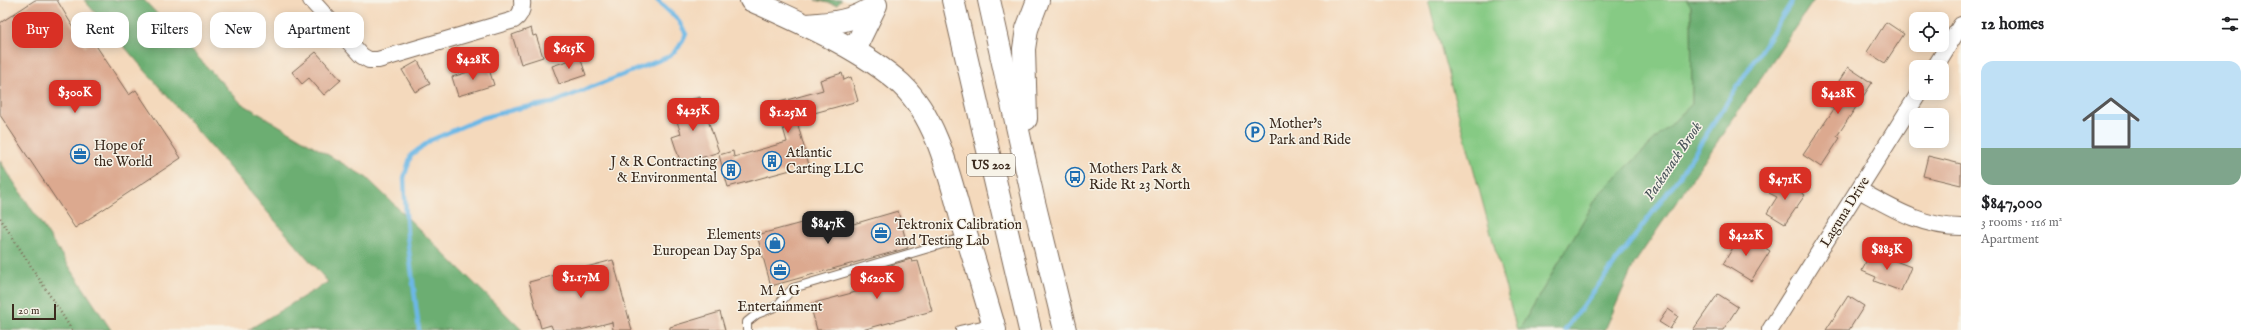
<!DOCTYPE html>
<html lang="en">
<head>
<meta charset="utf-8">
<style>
  body { margin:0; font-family:"IM FELL English",serif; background:#f6f6f6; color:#202124; height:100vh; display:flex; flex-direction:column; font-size:15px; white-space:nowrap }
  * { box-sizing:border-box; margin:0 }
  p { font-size:13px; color:#757577 }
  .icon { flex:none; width:22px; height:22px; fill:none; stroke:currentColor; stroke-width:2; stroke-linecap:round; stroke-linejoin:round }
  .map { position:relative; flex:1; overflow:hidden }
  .side { display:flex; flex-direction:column; background:#fff; width:300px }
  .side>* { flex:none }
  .top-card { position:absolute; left:12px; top:12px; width:380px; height:36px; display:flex; gap:8px }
  .controls { position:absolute; left:1909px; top:12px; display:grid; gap:8px }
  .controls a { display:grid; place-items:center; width:40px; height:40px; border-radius:8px; background:#fff; box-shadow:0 2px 10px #0003; font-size:20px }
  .scale { position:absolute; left:12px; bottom:10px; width:44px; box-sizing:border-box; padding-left:4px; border:2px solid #3b2a1e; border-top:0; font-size:11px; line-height:14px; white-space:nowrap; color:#3b2a1e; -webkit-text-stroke:3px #f7f3e8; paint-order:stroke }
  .price { position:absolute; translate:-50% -34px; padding:0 9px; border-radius:8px; background:#d93025; color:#fff; font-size:13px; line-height:26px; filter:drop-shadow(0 1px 2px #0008) }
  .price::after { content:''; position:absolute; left:50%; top:24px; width:12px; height:9px; margin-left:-6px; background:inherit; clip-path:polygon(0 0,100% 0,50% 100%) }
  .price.on { background:#222; color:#fff }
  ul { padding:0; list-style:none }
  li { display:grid; align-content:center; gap:8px; height:212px; padding:0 20px }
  li span { display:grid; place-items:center; height:124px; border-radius:12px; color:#555 }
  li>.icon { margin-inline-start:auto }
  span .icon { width:72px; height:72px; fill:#fffc; stroke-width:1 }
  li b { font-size:17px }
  h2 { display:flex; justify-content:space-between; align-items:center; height:48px; padding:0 20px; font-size:17px }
  .chip { padding:0 14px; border-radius:12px; background:#fff; box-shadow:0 2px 10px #0003; font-size:14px; line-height:36px }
  .chip.on { background:#d93025; color:#fff }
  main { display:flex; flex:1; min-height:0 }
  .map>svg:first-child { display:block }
  .green { fill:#86ca84; stroke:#607a51 }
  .forest { fill:#6cae72; stroke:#546c48 }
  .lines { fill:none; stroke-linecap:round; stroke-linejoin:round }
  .stream { stroke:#6cb8e6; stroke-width:4.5 }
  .building { fill:#dca98f }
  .service-casing { stroke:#7c6755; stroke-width:10 }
  .minor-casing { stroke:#7c6755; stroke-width:18 }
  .secondary-casing { stroke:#7c6755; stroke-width:24 }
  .trunk-casing { stroke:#7c6755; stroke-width:24 }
  .path { stroke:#7c6755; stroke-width:2.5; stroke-dasharray:1 3; stroke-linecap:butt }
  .service { stroke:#fff; stroke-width:8 }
  .minor { stroke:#fff; stroke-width:16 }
  .secondary { stroke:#fff; stroke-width:22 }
  .trunk { stroke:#fff; stroke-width:22 }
  .labels { text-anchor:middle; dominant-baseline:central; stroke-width:3; stroke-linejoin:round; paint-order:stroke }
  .shield { fill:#f7f3e8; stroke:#73665b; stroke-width:1 }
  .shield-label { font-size:13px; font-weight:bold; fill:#3b2a1e }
  .poi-label { font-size:14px; fill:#3b2a1e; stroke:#f7f3e8; text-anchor:start }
  .street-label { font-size:14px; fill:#3b2a1e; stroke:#f7f3e8 }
  .water-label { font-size:15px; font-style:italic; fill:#4a555a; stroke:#f7f3e8 }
</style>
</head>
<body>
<main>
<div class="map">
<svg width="1961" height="330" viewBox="0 0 1961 330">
  <rect width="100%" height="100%" fill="#f7f3e8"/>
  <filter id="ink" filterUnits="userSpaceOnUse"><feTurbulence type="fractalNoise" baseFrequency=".025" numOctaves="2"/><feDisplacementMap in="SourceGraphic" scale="8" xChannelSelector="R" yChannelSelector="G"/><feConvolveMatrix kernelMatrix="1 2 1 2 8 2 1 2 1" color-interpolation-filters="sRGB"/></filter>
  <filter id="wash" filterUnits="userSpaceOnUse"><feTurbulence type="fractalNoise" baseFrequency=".012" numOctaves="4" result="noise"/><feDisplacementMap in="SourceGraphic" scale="16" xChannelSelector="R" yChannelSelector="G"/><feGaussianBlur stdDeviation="0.9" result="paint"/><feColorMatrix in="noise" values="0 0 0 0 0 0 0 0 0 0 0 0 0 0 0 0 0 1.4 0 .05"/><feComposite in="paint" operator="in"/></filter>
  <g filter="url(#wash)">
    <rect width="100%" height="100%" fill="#f4d9bc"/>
    <path class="green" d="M1428,0h258l5,6 1,98 -93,90 -80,136h-2z"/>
    <g class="forest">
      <path d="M84,0h60l97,103 126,75 155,152h-274l80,-48z"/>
      <path d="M815,0h27l-5,5z"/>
      <path d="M1686,0h128l-180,264 -29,66h-86l80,-136 93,-90 -1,-98z"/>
      <path d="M0,161l111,169h-111z"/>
    </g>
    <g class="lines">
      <g class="stream">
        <path d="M419,330l-12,-95 -3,-57 7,-23 20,-15 51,-22 38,-10 32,-5 118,-47 9,-9 7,-13 -8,-14 -21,-20"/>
        <path d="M1565,330l114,-153 114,-177"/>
      </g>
    </g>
    <g id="blocks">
      <g class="building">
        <path d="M35,0h22l28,47 8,-6 36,54 7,-5 45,68 -106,70 -75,-113v-92z"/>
        <path d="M1886,22l18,12 -19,29 -18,-11z"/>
        <path d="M531,28l2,8 3,-1 7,22 -22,7 -9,-29z"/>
        <path d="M316,52l25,28 -17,15 -15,-17 -7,6 -10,-12z"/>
        <path d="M580,57l6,18 -27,9 -7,-18z"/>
        <path d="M418,61l12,23 -15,8 -13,-22z"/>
        <path d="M488,66l6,19 -36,11 -6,-19z"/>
        <path d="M1848,67l24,16 -35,53 3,2 -19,29 -18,-12 31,-46 -9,-6z"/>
        <path d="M842,73l2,7 7,-3 7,24 -62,17 13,47 -81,22 -9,-32 14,-4 1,6 53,-15 -11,-39 47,-13 -3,-10z"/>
        <path d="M700,97l19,55 -38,12 -9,-27 9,-3 -9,-29z"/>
        <path d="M1928,156l33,8v21l-38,-9z"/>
        <path d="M1779,178l26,17 -20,29 -18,-11 10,-16 -8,-4z"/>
        <path d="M846,211l4,14 48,-14 10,37 -137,38 -14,-51z"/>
        <path d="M1742,233l28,18 -19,30 -28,-17z"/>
        <path d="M1870,251l41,16 -10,24 -27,-10 2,-4 -14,-6z"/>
        <path d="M911,259l1,3 6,-1 14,50 -70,19h-45l-7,-26 61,-16 -4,-16z"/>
        <path d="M613,260l19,70h-19l-1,-8 -31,8h-28l-2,-5 -10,3 -12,-46z"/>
        <path d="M1718,294l20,13 -15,23h-30z"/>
        <path d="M1848,296l16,10 -15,24h-23z"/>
        <path d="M1668,309l10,7 -8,13 -11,-7z"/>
        <path d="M720,312l5,18h-55v-3z"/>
      </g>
    </g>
  </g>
  <g filter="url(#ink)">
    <use href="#blocks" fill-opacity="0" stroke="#7c6755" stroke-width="1"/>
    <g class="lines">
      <defs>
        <g id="service">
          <path d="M747,330v-8l10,-8 20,-8 16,-18 173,-51"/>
          <path d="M960,330l32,-7"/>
        </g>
        <g id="minor">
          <path d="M311,0l51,56 7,4h9l136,-40c7,-5 9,-11 8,-20"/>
          <path d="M1935,67l26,-42"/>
          <path d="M1859,190c33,18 63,37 102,37"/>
          <path d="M1770,330l149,-237"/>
        </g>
        <path id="secondary" d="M751,0c48,22 110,48 150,84 36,34 48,91 61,137 11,34 21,68 31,102"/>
        <g id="trunk">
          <path d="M953,0l77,330"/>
          <path d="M989,0l44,198 32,132"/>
          <path d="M805,25c28,-2 47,-3 70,-19"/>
          <path d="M854,50l22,-45"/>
          <path d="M1026,119l-2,-70 3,-20 11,-29"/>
          <path d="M993,323l2,7"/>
        </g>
      </defs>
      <use href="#service" class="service-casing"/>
      <use href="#minor" class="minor-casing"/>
      <use href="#secondary" class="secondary-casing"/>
      <use href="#trunk" class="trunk-casing"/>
      <path class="path" d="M0,218l72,112"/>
      <use href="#service" class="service"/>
      <use href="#minor" class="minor"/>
      <use href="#secondary" class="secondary"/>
      <use href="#trunk" class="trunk"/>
    </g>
  </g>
  <defs>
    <symbol id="parking-ring" viewBox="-11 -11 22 22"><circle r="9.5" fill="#f7f3e8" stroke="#1f6fb2" stroke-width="1.5"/><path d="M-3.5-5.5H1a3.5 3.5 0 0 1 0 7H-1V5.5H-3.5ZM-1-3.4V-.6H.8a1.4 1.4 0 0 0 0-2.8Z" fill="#1f6fb2"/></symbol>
    <symbol id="office-ring" viewBox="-11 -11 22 22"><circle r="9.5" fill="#f7f3e8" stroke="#1f6fb2" stroke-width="1.5"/><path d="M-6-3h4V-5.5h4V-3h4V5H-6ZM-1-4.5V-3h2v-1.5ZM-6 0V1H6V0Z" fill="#1f6fb2"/></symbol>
    <symbol id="building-ring" viewBox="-11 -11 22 22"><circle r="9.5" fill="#f7f3e8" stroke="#1f6fb2" stroke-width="1.5"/><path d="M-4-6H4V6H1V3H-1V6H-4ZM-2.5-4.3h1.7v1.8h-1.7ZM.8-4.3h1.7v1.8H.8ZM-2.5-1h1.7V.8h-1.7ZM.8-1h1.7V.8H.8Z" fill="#1f6fb2"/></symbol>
    <symbol id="bus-ring" viewBox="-11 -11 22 22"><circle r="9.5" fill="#f7f3e8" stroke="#1f6fb2" stroke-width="1.5"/><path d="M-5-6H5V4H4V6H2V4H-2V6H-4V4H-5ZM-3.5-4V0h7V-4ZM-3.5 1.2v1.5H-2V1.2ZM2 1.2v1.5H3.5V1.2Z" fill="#1f6fb2"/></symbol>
    <symbol id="shop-ring" viewBox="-11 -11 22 22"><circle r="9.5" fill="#f7f3e8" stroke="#1f6fb2" stroke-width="1.5"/><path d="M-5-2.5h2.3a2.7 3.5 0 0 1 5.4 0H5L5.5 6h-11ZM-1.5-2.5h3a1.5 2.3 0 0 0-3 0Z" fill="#1f6fb2"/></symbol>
  </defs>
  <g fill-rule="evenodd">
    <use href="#parking-ring" x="1244" y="121" width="22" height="22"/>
    <use href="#office-ring" x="69" y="143" width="22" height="22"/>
    <use href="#building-ring" x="761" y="150" width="22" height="22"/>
    <use href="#building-ring" x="720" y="159" width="22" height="22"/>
    <use href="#bus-ring" x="1064" y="166" width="22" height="22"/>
    <use href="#office-ring" x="870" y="222" width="22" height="22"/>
    <use href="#shop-ring" x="764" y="232" width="22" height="22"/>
    <use href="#office-ring" x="769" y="259" width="22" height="22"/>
  </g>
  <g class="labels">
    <rect class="shield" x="967" y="154" width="48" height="22" rx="3"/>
    <g class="shield-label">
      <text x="991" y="165">US 202</text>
    </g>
    <g class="poi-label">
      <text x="1269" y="124">Mother's<tspan x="1269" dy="16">Park and Ride</tspan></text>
      <text x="94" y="146">Hope of<tspan x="94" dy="16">the World</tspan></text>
      <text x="786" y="153">Atlantic<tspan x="786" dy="16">Carting LLC</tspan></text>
      <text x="717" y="162" text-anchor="end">J &amp; R Contracting<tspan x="717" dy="16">&amp; Environmental</tspan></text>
      <text x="1089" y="169">Mothers Park &amp;<tspan x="1089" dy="16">Ride Rt 23 North</tspan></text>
      <text x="895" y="225">Tektronix Calibration<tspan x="895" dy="16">and Testing Lab</tspan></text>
      <text x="761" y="235" text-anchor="end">Elements<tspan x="761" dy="16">European Day Spa</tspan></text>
      <text x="780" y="291" text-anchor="middle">M A G<tspan x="780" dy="16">Entertainment</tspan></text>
    </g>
    <g class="street-label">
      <text transform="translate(1845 212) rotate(-58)">Laguna Drive</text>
    </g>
    <g class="water-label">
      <text transform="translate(1673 161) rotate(-56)">Packanack Brook</text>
    </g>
  </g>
</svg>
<div class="controls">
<a><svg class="icon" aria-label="locate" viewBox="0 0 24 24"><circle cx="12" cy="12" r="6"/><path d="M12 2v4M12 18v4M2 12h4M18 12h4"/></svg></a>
<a>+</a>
<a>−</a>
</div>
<div class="scale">20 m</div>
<b class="price" style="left:569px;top:70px">$615K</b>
<b class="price" style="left:473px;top:81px">$428K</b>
<b class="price" style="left:75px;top:114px">$300K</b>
<b class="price" style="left:1838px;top:115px">$428K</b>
<b class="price" style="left:693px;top:132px">$425K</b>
<b class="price" style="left:788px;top:134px">$1.25M</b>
<b class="price" style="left:1785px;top:201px">$471K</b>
<b class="price on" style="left:828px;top:245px">$847K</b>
<b class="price" style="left:1746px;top:257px">$422K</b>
<b class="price" style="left:1887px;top:271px">$883K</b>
<b class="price" style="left:581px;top:299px">$1.17M</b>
<b class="price" style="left:877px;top:300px">$620K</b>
<div class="top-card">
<a class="chip on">Buy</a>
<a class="chip">Rent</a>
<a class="chip">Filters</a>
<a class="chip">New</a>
<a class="chip">Apartment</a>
</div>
</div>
<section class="side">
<h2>12 homes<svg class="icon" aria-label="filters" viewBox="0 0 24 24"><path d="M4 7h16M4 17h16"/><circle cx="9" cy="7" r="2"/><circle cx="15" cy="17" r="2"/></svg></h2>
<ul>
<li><span style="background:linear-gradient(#bfe0f5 70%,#7fa58c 0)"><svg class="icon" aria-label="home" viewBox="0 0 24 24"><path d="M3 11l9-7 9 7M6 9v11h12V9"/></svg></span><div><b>$847,000</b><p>3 rooms · 116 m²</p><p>Apartment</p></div></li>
</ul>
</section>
</main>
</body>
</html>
